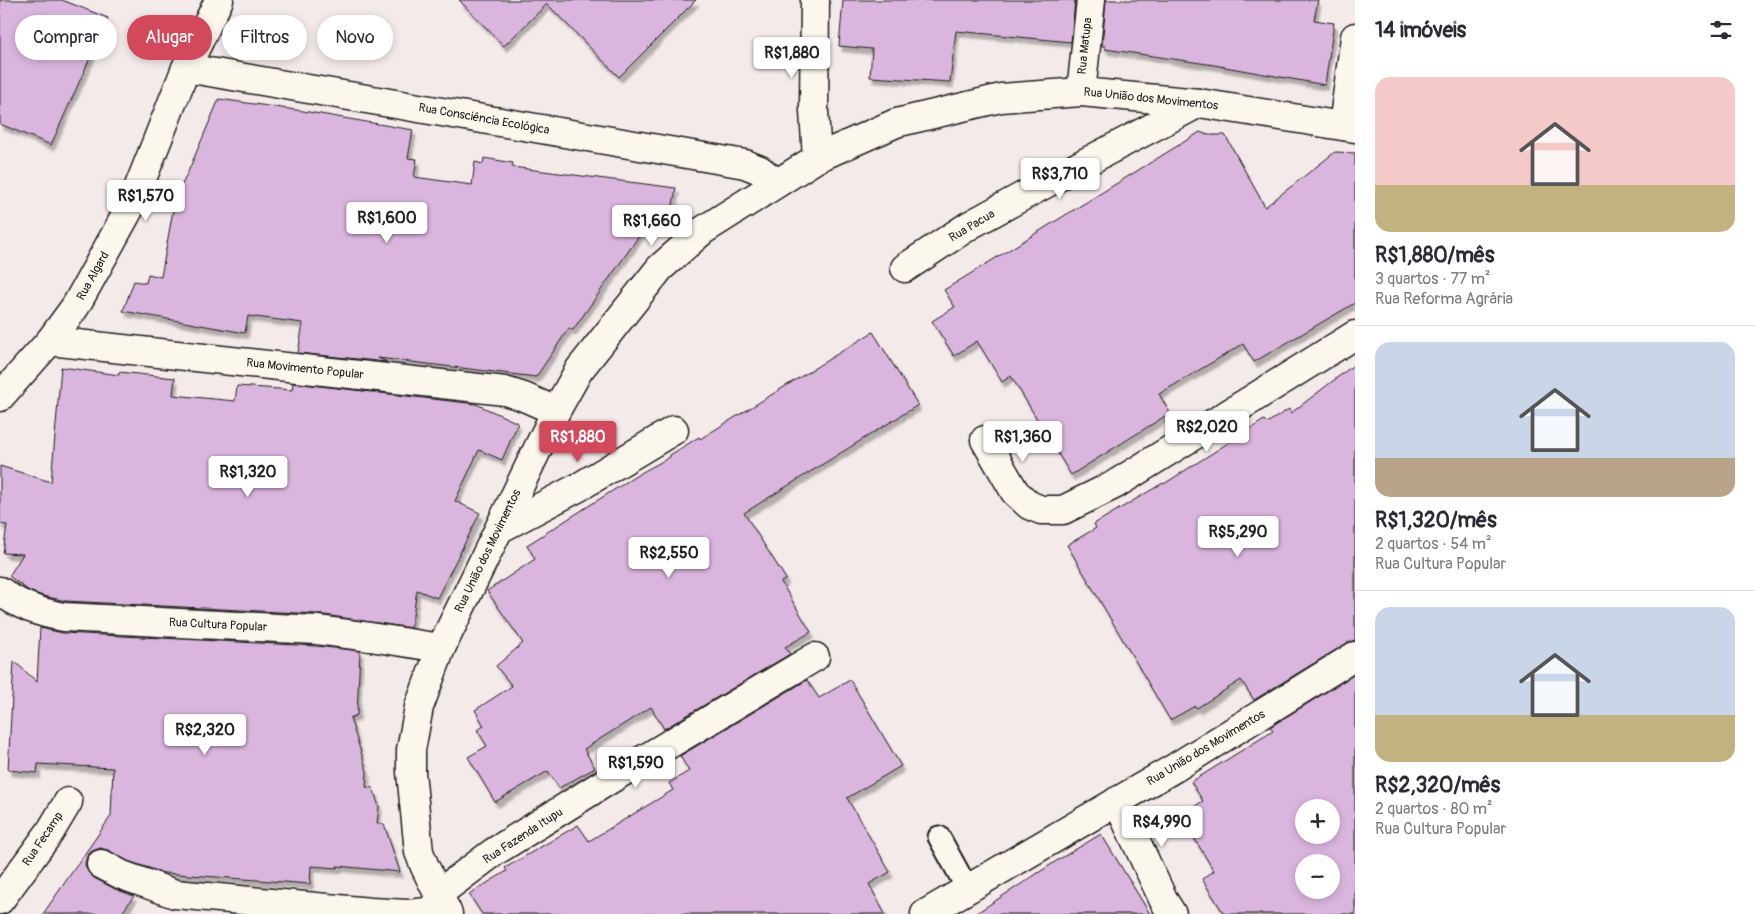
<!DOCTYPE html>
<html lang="pt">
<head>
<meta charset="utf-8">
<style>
  body { margin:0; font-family:Pangolin,sans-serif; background:#f7f7f7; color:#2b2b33; height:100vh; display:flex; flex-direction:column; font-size:19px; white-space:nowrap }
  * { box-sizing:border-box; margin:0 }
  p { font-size:16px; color:#7c7c81 }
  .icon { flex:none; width:28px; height:28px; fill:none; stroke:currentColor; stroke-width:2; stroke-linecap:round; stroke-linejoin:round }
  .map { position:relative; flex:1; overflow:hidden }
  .panel { display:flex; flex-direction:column; background:#fff; width:400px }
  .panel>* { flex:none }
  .hud { position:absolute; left:15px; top:15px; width:475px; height:45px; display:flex; gap:10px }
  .controls { position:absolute; left:1295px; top:799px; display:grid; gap:10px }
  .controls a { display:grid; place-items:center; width:45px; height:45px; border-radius:50%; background:#fff; box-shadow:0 2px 8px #0003; font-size:25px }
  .price { position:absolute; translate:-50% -42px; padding:0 11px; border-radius:5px; background:#fff; color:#222; font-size:16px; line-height:32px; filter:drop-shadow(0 1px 2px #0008) }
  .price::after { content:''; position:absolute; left:50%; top:30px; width:15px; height:11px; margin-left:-8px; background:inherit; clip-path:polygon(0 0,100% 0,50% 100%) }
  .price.active { background:#d1495b; color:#fff }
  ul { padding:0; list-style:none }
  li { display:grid; align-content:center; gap:10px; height:265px; padding:0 20px }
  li+li { border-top:1px solid #e1e1e2 }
  li span { display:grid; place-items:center; height:155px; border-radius:15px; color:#555 }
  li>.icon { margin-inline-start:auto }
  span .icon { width:90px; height:90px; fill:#fffc; stroke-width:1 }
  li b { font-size:21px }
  h2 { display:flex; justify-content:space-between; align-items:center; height:60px; padding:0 20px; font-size:21px }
  .pill { padding:0 18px; border-radius:22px; background:#fff; box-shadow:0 2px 8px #0003; font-size:18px; line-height:45px }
  .pill.active { background:#d1495b; color:#fff }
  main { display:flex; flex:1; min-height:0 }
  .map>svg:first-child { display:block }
  .building { fill:#dab5de; stroke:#1c1c1c; fill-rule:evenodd; filter:url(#shadow) }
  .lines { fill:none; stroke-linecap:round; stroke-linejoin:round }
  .service-casing { stroke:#1c1c1c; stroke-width:25 }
  .minor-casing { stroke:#1c1c1c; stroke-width:31 }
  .service { stroke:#fbf7ec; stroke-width:21 }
  .minor { stroke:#fbf7ec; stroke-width:28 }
  .labels { text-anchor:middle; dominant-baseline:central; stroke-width:5; stroke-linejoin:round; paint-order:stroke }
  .street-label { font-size:12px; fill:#1c1c1c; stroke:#fbf7ec }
</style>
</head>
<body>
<main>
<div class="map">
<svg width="1355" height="914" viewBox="0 0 1355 914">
  <defs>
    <filter id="shadow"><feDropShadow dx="3" dy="5.5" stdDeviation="1" flood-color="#0004"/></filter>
  </defs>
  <rect width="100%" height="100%" fill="#f4eae9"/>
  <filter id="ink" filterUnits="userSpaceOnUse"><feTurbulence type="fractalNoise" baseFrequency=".02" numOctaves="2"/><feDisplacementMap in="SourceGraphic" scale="10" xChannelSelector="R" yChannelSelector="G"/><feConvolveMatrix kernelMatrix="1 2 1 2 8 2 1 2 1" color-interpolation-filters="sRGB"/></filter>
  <g filter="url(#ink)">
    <g class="building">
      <path d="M0,0h62l46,18 -57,127 -51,-21z"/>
      <path d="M459,0h237l-77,77 -72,-73 -43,42z"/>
      <path d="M843,0h232l-4,42 -115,-11 -6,51 -80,-5 2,-28 -33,-3z"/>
      <path d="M1106,0h212l-4,20 20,3 -9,62 -111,-20 -109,-16v-3h-3z"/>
      <path d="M219,99l84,12 110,19 -5,28 9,1 -3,18 58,8 3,-23 8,2 1,-6 29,5 -1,4 164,21 -6,33 -7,-1 -3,12 -16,-3 -71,101 -4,-2 -33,49 -158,-19 9,4 -89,-9 5,-30 -55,-7 -3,17 -122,-22 11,-30 12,2 2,-9 13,3 14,-78 13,-27z"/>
      <path d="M1200,132l8,3h17l40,72 70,-55 20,1v150l-101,59 -11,-18 -84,50 11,19 -99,62 -60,-99 -9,6 -25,-41 -23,15 -22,-35 23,-14 -11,-17z"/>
      <path d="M873,332l45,73 -174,108 42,66 -5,3 30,50 -26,15 5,7 -126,75 -13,-22 -67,42 11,19 -36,20 -11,-17 -53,31 -27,-45 19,-11 -10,-16 7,-4 -9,-16 37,-24 -16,-20 27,-23 -36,-52 48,-32 -8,-14 112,-71 31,-17v-2l29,-18 1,2z"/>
      <path d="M1355,364v276l-8,3 -93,57 -13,-20 -44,28 -2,-2 -25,14 -103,-175 29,-17 -2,-4 69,-41 1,1 100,-64 3,3 22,-14 2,4z"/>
      <path d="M61,367l58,8v-3l56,6 -2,17 62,6 2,-15 55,4 1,-7 183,21 42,19 -16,37 -23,-10 -24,51 25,12 -43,85 -20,-8 -6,38 -93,-14 -252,-13 -23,-5 -14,-5 -20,-15 14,-22 -20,-1 4,-28 -7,-1v-58l51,16z"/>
      <path d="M40,628l23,5 253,13 44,5 -3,64 -7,3 17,53 -1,16 7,1 6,19 -2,16 7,1 16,48 -63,-6v2l-26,-2 -1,18 -146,-11 -36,-12 -20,-11 -8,-2 -8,3 -5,5 -2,8 3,8 6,6 21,11 19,7 -13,18h-78l68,-98 2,-48 -75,-4 -1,9 -29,-3 6,-109 23,21z"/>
      <path d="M1355,674v240h-131l-22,-35 12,-8 -34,-56 23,-14 -12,-19 82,-51 -3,-4zM1304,808h27v27h-27zM1304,862h27v28h-27z"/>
      <path d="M807,680l12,18 31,-18 51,86 -54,32 43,74 -21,12 16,30h-403l-13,-20 38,-23 -2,-3 73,-43 11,16 84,-51 -4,-7 20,-12 -9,-15z"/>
      <path d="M1101,834l49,80h-175l83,-54z"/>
    </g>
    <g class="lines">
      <defs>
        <path id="service" d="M939,837l29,53"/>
        <g id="minor">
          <path d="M815,0l-1,111 3,47"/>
          <path d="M186,68l559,96 15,6 17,13"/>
          <path d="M1081,92l10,-92"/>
          <path d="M1343,126l12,-89"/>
          <path d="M905,268l65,-43 99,-54 130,-68"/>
          <path d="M50,341l455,50 19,6 32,14"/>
          <path d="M0,397l50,-56 25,-34 14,-25 43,-78 54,-136 33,-68"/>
          <path d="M985,440l30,52 14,13 12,5h22l51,-25 241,-150"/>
          <path d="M499,529l80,-42 95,-57"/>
          <path d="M0,591c19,15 40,22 64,26l253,13 53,7 71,11"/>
          <path d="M1117,801l47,100 8,13"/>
          <path d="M101,864l21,11 53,19 196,18 37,2 38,-4"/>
          <path d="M438,894l56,-42 112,-70 209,-125"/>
          <path d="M0,900l50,-68 18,-30"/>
          <path d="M448,914l-23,-47 -6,-15 -8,-80v-22l8,-43 22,-59 115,-237 23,-41 81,-102 42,-37 115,-73 79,-35 105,-25 80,-6 118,11 156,25"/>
          <path d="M925,914l251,-147 179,-111"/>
        </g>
      </defs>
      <use href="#service" class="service-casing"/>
      <use href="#minor" class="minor-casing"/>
      <use href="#service" class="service"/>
      <use href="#minor" class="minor"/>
    </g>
  </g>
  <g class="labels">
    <g class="street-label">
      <text transform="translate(1085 46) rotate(-84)">Rua Matupa</text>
      <text transform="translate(1151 99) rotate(6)">Rua União dos Movimentos</text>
      <text transform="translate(484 119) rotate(10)">Rua Consciência Ecológica</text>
      <text transform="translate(972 226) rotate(-31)">Rua Pacua</text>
      <text transform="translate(93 276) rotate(-61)">Rua Algard</text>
      <text transform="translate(305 369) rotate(6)">Rua Movimento Popular</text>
      <text transform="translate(488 551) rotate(-64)">Rua União dos Movimentos</text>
      <text transform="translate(218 625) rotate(3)">Rua Cultura Popular</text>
      <text transform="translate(1206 748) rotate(-31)">Rua União dos Movimentos</text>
      <text transform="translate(523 836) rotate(-33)">Rua Fazenda Itupu</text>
      <text transform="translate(43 839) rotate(-56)">Rua Fecamp</text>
    </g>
  </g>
</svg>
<div class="controls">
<a>+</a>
<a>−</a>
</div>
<b class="price" style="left:792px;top:79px">R$1,880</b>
<b class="price" style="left:1060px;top:200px">R$3,710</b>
<b class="price" style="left:146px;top:222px">R$1,570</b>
<b class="price" style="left:387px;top:244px">R$1,600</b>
<b class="price" style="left:652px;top:247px">R$1,660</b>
<b class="price" style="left:1207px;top:453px">R$2,020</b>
<b class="price active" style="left:578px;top:463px">R$1,880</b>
<b class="price" style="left:1023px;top:463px">R$1,360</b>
<b class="price" style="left:248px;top:498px">R$1,320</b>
<b class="price" style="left:1238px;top:558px">R$5,290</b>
<b class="price" style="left:669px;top:579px">R$2,550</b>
<b class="price" style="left:205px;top:756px">R$2,320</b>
<b class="price" style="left:636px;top:789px">R$1,590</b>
<b class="price" style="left:1162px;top:848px">R$4,990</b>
<div class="hud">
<a class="pill">Comprar</a>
<a class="pill active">Alugar</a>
<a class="pill">Filtros</a>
<a class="pill">Novo</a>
</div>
</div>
<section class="panel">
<h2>14 imóveis<svg class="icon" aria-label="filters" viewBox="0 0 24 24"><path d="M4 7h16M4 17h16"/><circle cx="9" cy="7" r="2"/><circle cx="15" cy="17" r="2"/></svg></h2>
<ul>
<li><span style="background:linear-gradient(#f6c9c9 70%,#c2b280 0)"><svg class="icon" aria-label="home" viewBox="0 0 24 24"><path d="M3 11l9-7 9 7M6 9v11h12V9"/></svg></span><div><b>R$1,880/mês</b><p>3 quartos · 77 m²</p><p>Rua Reforma Agrária</p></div></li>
<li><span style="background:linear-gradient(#c9d6e8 75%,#b9a48a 0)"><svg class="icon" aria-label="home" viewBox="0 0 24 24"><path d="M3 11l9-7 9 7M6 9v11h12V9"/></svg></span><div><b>R$1,320/mês</b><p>2 quartos · 54 m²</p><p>Rua Cultura Popular</p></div></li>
<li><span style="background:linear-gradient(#c9d6e8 70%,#c2b280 0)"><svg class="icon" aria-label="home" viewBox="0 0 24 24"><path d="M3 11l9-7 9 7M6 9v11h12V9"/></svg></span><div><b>R$2,320/mês</b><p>2 quartos · 80 m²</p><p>Rua Cultura Popular</p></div></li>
</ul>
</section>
</main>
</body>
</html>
